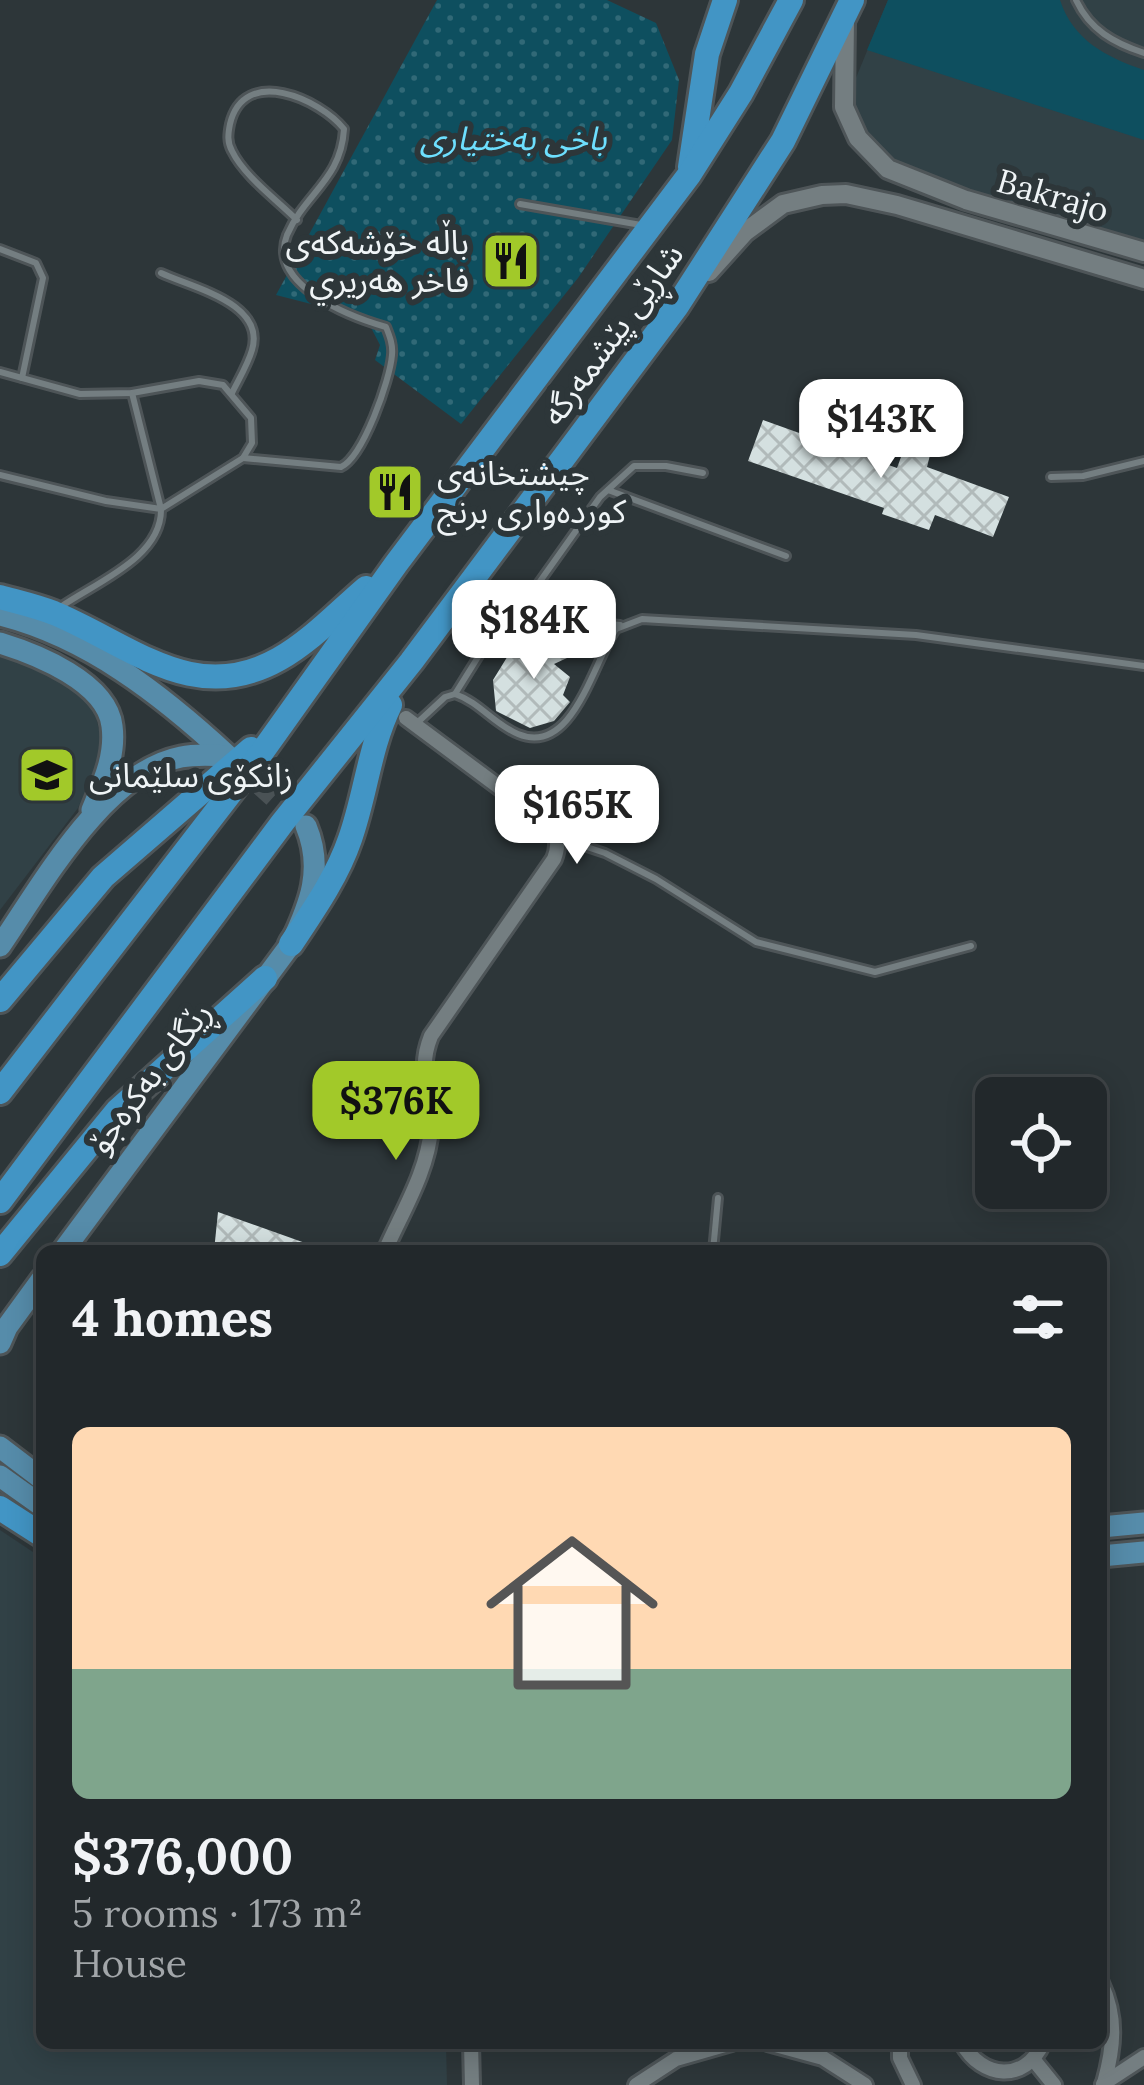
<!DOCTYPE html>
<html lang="en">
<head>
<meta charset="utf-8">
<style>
  body { margin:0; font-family:Lora,"Noto Sans Arabic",serif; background:#2e3437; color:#f1f3f6; height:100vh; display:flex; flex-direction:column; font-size:45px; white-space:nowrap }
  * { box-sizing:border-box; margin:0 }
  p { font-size:39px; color:#a2a6a9 }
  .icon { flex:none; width:66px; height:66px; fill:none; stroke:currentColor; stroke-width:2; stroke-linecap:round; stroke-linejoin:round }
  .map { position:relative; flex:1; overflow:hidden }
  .details { position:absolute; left:36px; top:1245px; width:1071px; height:804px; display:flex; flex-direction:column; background:#22282b; border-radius:18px; box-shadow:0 6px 30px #0003,0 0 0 3px #3f4447 }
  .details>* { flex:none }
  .controls { position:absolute; left:975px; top:1077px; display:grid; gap:24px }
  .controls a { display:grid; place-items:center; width:132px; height:132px; border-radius:18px; background:#22282b; box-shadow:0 6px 30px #0003,0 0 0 3px #3f4447; font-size:60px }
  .price { position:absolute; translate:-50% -102px; padding:0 27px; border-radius:24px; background:#fff; color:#222; font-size:39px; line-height:78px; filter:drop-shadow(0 3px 6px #0008) }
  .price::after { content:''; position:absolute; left:50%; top:72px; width:36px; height:27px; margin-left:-18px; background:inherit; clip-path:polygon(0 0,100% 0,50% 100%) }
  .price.active { background:#a2c929; color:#111 }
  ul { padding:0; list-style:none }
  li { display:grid; align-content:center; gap:24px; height:636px; padding:0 36px }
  li span { display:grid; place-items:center; height:372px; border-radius:18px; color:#555 }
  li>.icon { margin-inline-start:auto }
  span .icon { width:216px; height:216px; fill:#fffc; stroke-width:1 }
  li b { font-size:51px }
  h2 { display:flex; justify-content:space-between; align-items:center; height:144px; padding:0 36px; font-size:51px }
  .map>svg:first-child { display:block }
  .built { fill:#314146 }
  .grass { fill:url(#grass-dots) }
  .garden { fill:#0e4f5f }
  .building { fill:url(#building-cross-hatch) }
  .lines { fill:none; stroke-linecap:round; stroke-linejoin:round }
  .primary-tunnel { stroke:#4a5255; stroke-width:21; stroke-dasharray:21 10; stroke-linecap:butt }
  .lane-casing { stroke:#4e5558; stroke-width:12 }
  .street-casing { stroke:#4e5558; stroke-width:20 }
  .secondary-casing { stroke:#4e5558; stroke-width:24 }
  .primary-casing { stroke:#4e5558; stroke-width:27 }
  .highway-casing { stroke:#4e5558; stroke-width:30 }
  .lane { stroke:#747e81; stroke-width:6 }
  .street { stroke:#747e81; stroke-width:14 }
  .secondary { stroke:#747e81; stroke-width:18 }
  .primary { stroke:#568caa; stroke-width:21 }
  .highway { stroke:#4295c5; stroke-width:24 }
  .labels { text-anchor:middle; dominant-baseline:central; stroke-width:12; stroke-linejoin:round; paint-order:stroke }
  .park-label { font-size:33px; font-style:italic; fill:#6ddffe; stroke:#2d3639 }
  .street-label { font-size:33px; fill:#eff4f6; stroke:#2d3639 }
  .poi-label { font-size:33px; fill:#eff4f6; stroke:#2d3639; text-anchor:start }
</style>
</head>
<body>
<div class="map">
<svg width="1144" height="2085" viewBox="0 0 1144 2085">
  <defs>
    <pattern id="grass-dots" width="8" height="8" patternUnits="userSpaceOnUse" patternTransform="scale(3)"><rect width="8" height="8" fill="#0e4f5f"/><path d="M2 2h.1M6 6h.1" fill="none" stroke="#316977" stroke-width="1.8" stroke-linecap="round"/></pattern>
    <pattern id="building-cross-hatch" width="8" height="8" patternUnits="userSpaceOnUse" patternTransform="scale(3)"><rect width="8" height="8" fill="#d4e0e0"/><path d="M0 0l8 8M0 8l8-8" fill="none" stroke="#b1baba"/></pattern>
  </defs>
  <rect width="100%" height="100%" fill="#2d3639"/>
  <g class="built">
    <path d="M888,0h256v251l-243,-75 -57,-69z"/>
    <path d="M0,653l75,34 19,22 7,29 -3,27 -20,43 -78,102z"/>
    <path d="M0,1530l42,28v485h404l1,42h-447z"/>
  </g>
  <path class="grass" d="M437,0h170l49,23 23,57 -7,60 -94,138 -117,146 -86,-64 5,-15 -14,-27 -90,-23z"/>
  <path class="garden" d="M888,0h172c13,40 46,57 84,70v70l-277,-90z"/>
  <g class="building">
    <path d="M763,420l134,48 8,-22 25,9 -3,12 82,30 -16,40 -58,-22 -6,15 -47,-16 2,-6 -136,-47z"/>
    <path d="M539,632l2,9 21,3 5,-9 13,17 -26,12 16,13 -7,18 7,7 -16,19 -24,7 -34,-17 -3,-31 16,-26z"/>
    <path d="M218,1212l104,37v2h-108z"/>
  </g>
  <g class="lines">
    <path class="primary-tunnel" d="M235,762l66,60"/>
    <defs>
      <g id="lane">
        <path d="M1076,0c14,30 38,43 68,53"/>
        <path d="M520,204l121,21"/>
        <path d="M0,249l36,14 7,15 -21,100"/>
        <path d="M161,273c32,15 105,30 91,77 -4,14 -13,29 -20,43"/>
        <path d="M0,372l80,22 52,-1 67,-12 24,4 28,33 1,25 -9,15 -82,51 -55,-8 -106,-26"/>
        <path d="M243,458l98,9c22,-10 49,-87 51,-112 1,-10 -2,-18 -6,-28 -35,-10 -119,-42 -99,-92 18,-42 54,-55 57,-106 -24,-30 -100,-64 -114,-5 -2,10 -3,18 2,27 12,25 45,49 65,69"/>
        <path d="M1051,477l32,-1 61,-15"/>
        <path d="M608,490l178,66"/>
        <path d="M62,606c35,-24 100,-49 99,-97l-29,-116"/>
        <path d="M516,615l84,-118 34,-31h32l37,7"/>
        <path d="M455,694l43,-69 18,-10 104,10"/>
        <path d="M417,723l28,-26 10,-3c24,8 40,31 63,40 55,23 75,-72 98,-105l26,-10 274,16 228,31"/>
        <path d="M560,838l45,15 51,26 100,63 119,30 96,-26"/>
        <path d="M713,1251l5,-53"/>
      </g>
      <g id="street">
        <path d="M385,1251c17,-39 43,-80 46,-123 2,-36 -15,-55 0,-92l123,-177c7,-18 2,-28 -12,-40l-136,-101"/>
        <path d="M1101,1983c16,34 13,64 3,100"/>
        <path d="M471,2043l1,42"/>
        <path d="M768,2043l55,15 42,27"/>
        <path d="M900,2043v15l13,27"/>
        <path d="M962,2043c20,36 63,40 81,0"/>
        <path d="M1033,2059l21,26"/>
        <path d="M1103,2084l41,-27"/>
        <path d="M636,2085l40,-26 56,-16"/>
      </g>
      <g id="secondary">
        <path d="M845,19l-1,88 14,31 30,31 78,31 178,52"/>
        <path d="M709,272l36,-40 38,-28 39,-9 24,-1 51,11 247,74"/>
      </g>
      <g id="primary">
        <path d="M0,615c88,22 162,80 228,141"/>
        <path d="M0,643c36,11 107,39 112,83 4,30 -9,57 -20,84"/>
        <path d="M0,946c42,-61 104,-174 181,-189 15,-3 31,-2 47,-1"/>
        <path d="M63,1251l228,-307c19,-40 33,-75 15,-118"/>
        <path d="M0,1343l7,-16 35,-48"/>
        <path d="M0,1447l42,32"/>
        <path d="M0,1476l42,30"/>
        <path d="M1101,1527l43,-4"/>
        <path d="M1101,1556l43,-4"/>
      </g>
      <g id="highway">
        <path d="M690,167l17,-113 18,-54"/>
        <path d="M0,597c18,5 36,9 54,16 77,32 140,94 225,46 32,-18 59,-47 87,-71"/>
        <path d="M291,944c22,-33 46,-67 59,-105 16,-45 19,-91 40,-134"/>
        <path d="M0,1000l103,-123 148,-128"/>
        <path d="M0,1092l262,-340 134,-188 293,-389 52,-82 50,-93"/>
        <path d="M0,1201l283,-379 128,-160 266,-356 106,-165 69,-141"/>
        <path d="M0,1254l117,-143 148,-133"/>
        <path d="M0,1508l42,27"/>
      </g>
    </defs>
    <use href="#lane" class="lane-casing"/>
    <use href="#street" class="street-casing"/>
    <use href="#secondary" class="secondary-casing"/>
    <use href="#primary" class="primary-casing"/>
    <use href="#highway" class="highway-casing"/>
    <use href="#lane" class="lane"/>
    <use href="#street" class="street"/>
    <use href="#secondary" class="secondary"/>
    <use href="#primary" class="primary"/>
    <use href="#highway" class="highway"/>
  </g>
  <defs>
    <symbol id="restaurant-square" viewBox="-11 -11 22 22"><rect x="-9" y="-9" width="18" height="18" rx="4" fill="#a2c929" stroke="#2d3639"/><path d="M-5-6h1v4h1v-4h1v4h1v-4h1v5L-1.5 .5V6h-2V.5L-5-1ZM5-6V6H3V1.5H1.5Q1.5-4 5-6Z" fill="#111"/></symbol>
    <symbol id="university-square" viewBox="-11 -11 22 22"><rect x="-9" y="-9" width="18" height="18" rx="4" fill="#a2c929" stroke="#2d3639"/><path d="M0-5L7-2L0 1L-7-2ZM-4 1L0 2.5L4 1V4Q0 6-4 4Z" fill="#111"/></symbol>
  </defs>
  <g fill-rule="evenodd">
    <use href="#restaurant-square" x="478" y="228" width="66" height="66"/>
    <use href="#restaurant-square" x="362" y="459" width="66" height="66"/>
    <use href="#university-square" x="14" y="742" width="66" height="66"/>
  </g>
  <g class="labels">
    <g class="park-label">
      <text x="513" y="138">باخی بەختیاری</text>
    </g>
    <g class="street-label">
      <text transform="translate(1053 195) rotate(16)">Bakrajo</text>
      <text transform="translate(612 334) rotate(-54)">شاڕێی پێشمەرگە</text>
      <text transform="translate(149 1077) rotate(-53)">ڕێگای بەکرەجۆ</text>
    </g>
    <g class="poi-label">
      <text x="469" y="242" text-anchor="end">باڵە خۆشەکەی<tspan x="469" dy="38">فاخر هەريري</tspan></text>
      <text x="437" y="473">چيشتخانەی<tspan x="437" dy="38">کوردەواری برنج</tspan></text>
      <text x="89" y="775">زانکۆی سلێمانی</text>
    </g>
  </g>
</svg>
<div class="controls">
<a><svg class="icon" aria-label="locate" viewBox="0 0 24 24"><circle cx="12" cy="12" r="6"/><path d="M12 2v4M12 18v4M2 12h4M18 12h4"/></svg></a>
</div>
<b class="price" style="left:881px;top:481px">$143K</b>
<b class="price" style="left:534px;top:682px">$184K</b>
<b class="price" style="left:577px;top:867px">$165K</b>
<b class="price active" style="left:396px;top:1163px">$376K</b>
<section class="details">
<h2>4 homes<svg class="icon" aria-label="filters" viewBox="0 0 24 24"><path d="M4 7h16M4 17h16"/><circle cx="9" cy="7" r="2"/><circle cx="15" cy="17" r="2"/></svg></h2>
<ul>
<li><span style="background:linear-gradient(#ffd9b3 65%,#7fa58c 0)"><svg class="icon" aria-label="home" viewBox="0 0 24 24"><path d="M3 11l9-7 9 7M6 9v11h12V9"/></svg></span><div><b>$376,000</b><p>5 rooms · 173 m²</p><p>House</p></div></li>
</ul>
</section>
</div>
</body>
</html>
